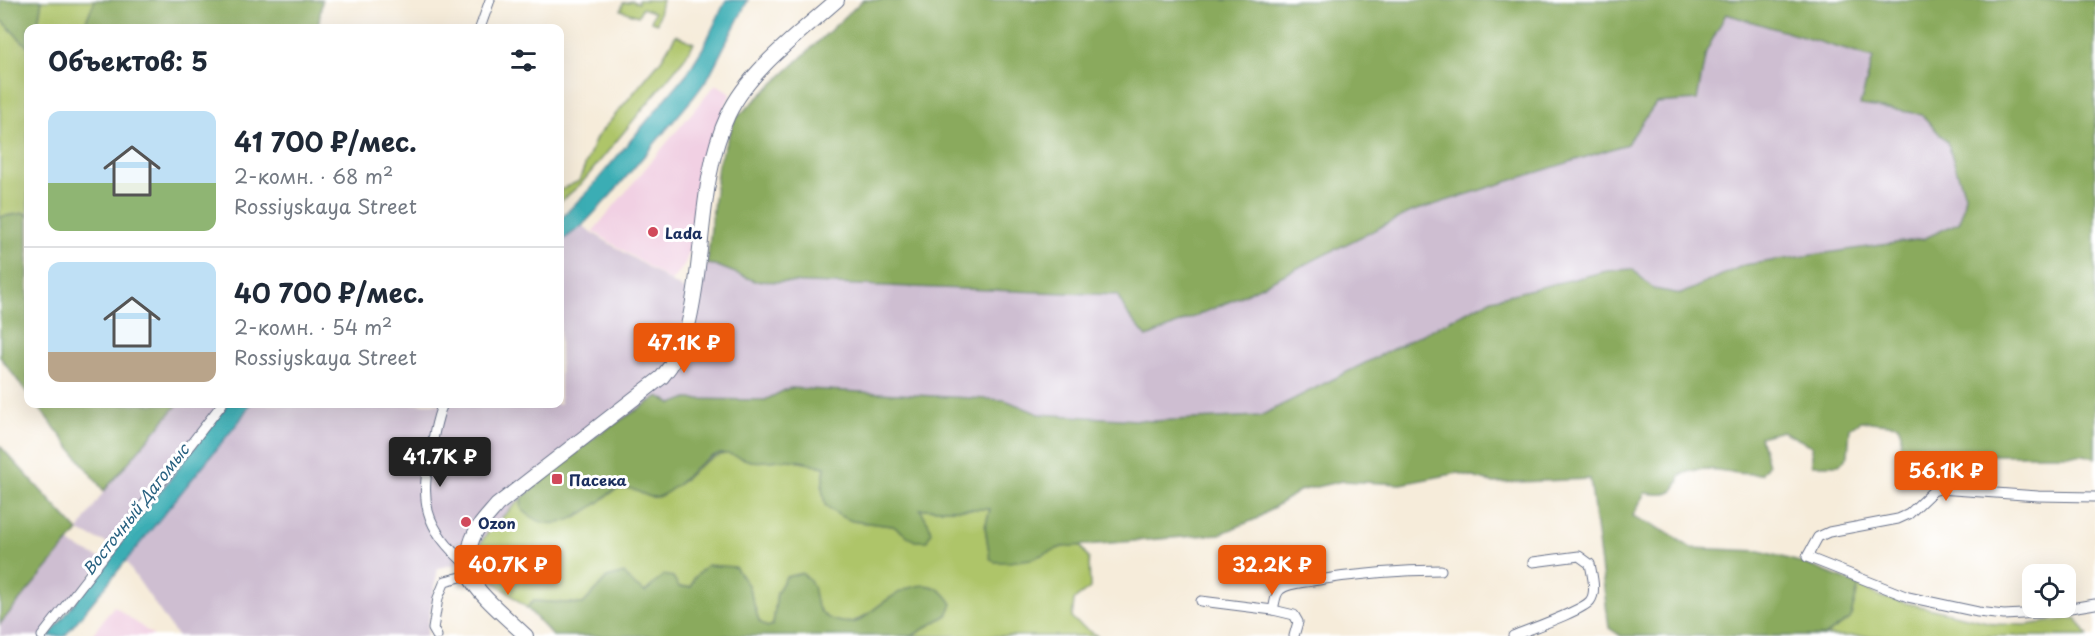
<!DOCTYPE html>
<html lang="ru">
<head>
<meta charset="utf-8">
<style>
  body { margin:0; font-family:"Playpen Sans",sans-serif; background:#f6f6f7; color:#1f2937; height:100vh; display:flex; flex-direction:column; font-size:22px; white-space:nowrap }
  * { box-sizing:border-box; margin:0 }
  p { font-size:20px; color:#747a83 }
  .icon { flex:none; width:33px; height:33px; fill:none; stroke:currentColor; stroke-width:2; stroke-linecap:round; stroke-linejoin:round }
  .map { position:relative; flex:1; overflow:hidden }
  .panel { position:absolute; left:24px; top:24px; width:540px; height:384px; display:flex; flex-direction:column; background:#fff; border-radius:12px; box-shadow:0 6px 24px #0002 }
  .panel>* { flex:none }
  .controls { position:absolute; left:2022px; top:564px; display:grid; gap:12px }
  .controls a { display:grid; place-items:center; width:54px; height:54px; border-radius:12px; background:#fff; box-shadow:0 6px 24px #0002; font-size:30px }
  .price { position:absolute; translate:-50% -51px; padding:0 14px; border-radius:6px; background:#ea580c; color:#fff; font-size:20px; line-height:39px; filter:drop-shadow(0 2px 3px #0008) }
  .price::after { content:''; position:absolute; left:50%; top:36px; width:18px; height:14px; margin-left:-9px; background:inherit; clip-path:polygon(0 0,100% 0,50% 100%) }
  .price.selected { background:#222; color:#fff }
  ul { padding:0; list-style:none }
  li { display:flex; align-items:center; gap:18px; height:150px; padding:0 24px }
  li+li { border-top:2px solid #e0e1e3 }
  li span { display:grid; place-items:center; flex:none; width:168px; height:120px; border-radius:12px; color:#555 }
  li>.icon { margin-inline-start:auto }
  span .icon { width:72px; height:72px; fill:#fffc; stroke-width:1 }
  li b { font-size:26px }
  h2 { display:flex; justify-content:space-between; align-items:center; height:72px; padding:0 24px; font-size:26px }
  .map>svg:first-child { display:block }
  .built { fill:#f1d0e3 }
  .industrial { fill:#cebed1 }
  .green { fill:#aec569; stroke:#647a64; stroke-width:1.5 }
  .forest { fill:#8aaa5d; stroke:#526c5e; stroke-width:1.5 }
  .water { fill:#3badb4; stroke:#2b6e89; stroke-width:1.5 }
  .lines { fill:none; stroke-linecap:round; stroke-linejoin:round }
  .minor-casing { stroke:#687189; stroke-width:11 }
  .secondary-casing { stroke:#687189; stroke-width:16 }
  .minor { stroke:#fff; stroke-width:9 }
  .secondary { stroke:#fff; stroke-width:14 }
  .poi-dot { fill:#d1495b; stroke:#fff; stroke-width:2 }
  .labels { text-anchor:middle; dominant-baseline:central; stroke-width:6; stroke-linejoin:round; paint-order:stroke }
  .poi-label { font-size:15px; font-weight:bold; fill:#1b2f5e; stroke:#fff; text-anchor:start }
  .water-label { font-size:16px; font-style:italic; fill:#286180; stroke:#fff }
</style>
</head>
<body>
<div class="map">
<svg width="2095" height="636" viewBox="0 0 2095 636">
  <rect width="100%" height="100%" fill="#fff"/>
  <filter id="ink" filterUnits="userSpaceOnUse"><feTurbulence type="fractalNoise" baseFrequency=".0167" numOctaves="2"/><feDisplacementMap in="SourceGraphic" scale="12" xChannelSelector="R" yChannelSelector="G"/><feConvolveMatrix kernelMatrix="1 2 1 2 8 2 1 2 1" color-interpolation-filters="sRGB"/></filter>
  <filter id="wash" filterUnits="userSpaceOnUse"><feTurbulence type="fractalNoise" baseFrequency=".008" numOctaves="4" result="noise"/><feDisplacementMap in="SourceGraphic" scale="24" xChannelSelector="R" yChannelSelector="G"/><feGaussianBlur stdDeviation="1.35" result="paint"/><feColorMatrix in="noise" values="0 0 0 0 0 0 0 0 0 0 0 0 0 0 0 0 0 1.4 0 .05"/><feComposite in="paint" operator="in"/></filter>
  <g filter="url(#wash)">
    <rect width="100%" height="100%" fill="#f6ecda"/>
    <g class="built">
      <path d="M716,84l15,9 -28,67 -9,86 -3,1 -7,19 -13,15 -78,-50z"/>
      <path d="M114,606l40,30h-63z"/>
    </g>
    <g class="industrial">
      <path d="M1725,14l148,44 -13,47 61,9 26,28 18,53 -5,27 -37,17 -179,26 -63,30 -27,-6 -22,-20 -25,2 -115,28 -232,117 -108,5 -113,-7 -34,-14 -216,-12 -24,12 -80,-1 -13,5 -9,-6 -64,36 -77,64 -28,28 -20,35 -36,7 -12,68h-249l-45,-65 -13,-23 -41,-17 26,-40 74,-87h382v-162l22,-16 107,67 18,-29 8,1 40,16 362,14 12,21 19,21 85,-37 178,-88 216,-68 29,-41 41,-3 9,-48z"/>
      <path d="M68,543l36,17 -62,76h-42v-12z"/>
    </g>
    <g class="green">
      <path d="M42,0h53l-12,28h-46z"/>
      <path d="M638,0h24l-5,23 -6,-2 3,-9 -12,-4 -4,8 -17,-6 2,-7 9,-2 6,2z"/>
      <path d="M0,19l28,28v169l-4,-3 -24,4z"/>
      <path d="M676,35l18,8 -10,16 -103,125 -21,18v-12l19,-9 17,-43 65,-78z"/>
      <path d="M729,453l23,8 38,-1 35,7 -3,21 30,33 41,5 22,15 14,-17 -10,-15h71l-5,18 5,31 41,1 31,-12 18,-2 9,14 1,29 -16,12 -2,19 25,17h-185l35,-21 -80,-1c-12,10 -30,12 -43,1 -9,-7 -11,-21 -12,-31l-35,8 -4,33 -6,2 -8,-6 -11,-36 -69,2 -15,-11 -19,16 -14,-9 -24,-5 -24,26 -50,-3 -6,7 -36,-29 -17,-18c4,-25 31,-46 48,-63l-1,10 55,10 41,-29 17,-1 17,9c7,-3 16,-5 22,-9 23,-15 26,-29 56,-35z"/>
      <path d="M1859,585l22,12 115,27 30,1 50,-7 12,18h-264l26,-17z"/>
    </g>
    <g class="forest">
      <path d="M0,0h42l-5,28h-9v19l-28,-28z"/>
      <path d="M95,0h227v1l-4,27h-235z"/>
      <path d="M863,0h1232v458l-11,-3h-98l-58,16 -29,-3 2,-35 -3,-8 -38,-4 -10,7 -2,28 -9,9h-27v-19l-30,-15 -22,6 8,28 -7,9c-8,0 -16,0 -24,-1 -21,-3 -38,-8 -57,3 -5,22 -16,19 -35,17l-12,23 35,17 23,15 69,3 43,12 56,22 -9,34 -26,17h-203l-12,-8 -19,-149 -96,4 -36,-10 -57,11 -59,-3 -43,10 -43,28 -36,15 -158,13 -31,12 -22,3h-14l-5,-4 -5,-31 5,-18h-70l9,15 2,8 -4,9h-12l-22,-15 -41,-5 -12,-5 -15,-11 -3,-17 3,-21c-12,-3 -25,-7 -37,-7 -12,-1 -25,3 -37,1 -13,-3 -21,-10 -35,-6 -22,7 -34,32 -56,41 -14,6 -26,-13 -43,-7 -5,2 -11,7 -15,11 -27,19 -53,38 -81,8l1,-10 77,-64 60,-38 13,8 13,-5 80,1 24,-12 216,12 34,14 113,7 108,-5 232,-117 115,-28 25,-2 22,20 27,5 63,-29 179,-26 37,-17 5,-27 -18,-53 -26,-28 -61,-9 13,-47 -147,-44 -20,38 -9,48 -41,3 -29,41 -216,68 -178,88 -86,37 -18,-21 -12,-21 -362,-14 -40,-16 -8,-1 11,-100 17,-45z"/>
      <path d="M24,213l4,3v178l-28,-37v-140z"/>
      <path d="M36,404h142l-74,87z"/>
      <path d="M0,446l78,85 -78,93z"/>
      <path d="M707,565l28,2 13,18 11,36 8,6 6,-2 4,-33 9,-15 16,-4c3,3 8,7 10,11 4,7 1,20 11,30 7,7 26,11 35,7 4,-1 8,-6 11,-8 25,-19 61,-47 83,-9l-5,11 -35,21h-359l-26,-28 6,-7 50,3 24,-26 17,-5 8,10 13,9 19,-17 9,2 6,10h12l3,-9z"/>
    </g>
    <g class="water">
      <path d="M726,0h22l-40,78 -15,20 -82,97 -29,31 -22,16v-23l29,-29 99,-118 15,-24z"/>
      <path d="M228,404h22l-10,16 -175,216h-16z"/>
    </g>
  </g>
  <g filter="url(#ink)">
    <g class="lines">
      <defs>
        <g id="minor">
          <path d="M480,28l10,-28"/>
          <path d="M443,404c-6,12 -8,27 -11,40 -13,57 -9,83 36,122"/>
          <path d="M2095,497l-57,-1 -99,-7 -6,2 -24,23 -11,5 -69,13 -11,5 -11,20 101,40 70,15 26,3 36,-2 55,-9"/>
          <path d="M1201,601l72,9 21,5 4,7 -4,14"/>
          <path d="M1273,610c2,-7 2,-17 8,-21 8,-6 22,-6 31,-8 43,-7 86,-11 129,-11"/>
          <path d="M42,636l180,-232"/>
          <path d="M437,636l-4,-7 5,-31 7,-17 24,-6"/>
          <path d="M1513,636c14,-6 69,-25 77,-35 7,-9 2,-26 0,-37l-11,-8 -46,6"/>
        </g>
        <path id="secondary" d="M526,636c-14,-14 -50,-43 -57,-61 -3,-9 -1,-24 2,-32 4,-15 17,-27 26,-38l165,-128c25,-29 30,-65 35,-102 7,-53 8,-111 31,-160 21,-45 72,-82 109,-115"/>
      </defs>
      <use href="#minor" class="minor-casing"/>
      <use href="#secondary" class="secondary-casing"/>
      <use href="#minor" class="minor"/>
      <use href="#secondary" class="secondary"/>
    </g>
  </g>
  <g class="poi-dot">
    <circle cx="653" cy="232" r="6"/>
    <rect x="551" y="473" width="12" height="12" rx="3"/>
    <circle cx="466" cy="522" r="6"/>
  </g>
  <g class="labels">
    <g class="poi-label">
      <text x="665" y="232">Lada</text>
      <text x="569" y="479">Пасека</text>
      <text x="478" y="522">Ozon</text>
    </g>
    <g class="water-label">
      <text transform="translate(135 509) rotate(-52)">Восточный Дагомыс</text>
    </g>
  </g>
</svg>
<div class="controls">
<a><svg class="icon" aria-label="locate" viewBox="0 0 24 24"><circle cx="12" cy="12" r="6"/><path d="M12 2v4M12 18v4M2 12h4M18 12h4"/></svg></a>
</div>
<b class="price" style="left:684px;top:374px">47.1K ₽</b>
<b class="price selected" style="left:440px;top:488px">41.7K ₽</b>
<b class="price" style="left:1946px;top:502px">56.1K ₽</b>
<b class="price" style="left:508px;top:596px">40.7K ₽</b>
<b class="price" style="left:1272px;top:596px">32.2K ₽</b>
<section class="panel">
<h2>Объектов: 5<svg class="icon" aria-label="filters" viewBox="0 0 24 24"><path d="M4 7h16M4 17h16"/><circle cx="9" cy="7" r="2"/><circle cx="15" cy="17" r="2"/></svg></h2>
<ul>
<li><span style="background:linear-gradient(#bfe0f5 60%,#8fb573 0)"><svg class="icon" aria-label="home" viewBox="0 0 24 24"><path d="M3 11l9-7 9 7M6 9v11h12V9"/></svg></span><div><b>41 700 ₽/мес.</b><p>2-комн. · 68 m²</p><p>Rossiyskaya Street</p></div></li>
<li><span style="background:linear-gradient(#bfe0f5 75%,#b9a48a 0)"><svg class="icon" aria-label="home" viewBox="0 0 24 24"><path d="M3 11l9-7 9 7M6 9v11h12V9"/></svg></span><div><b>40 700 ₽/мес.</b><p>2-комн. · 54 m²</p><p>Rossiyskaya Street</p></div></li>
</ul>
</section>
</div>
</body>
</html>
